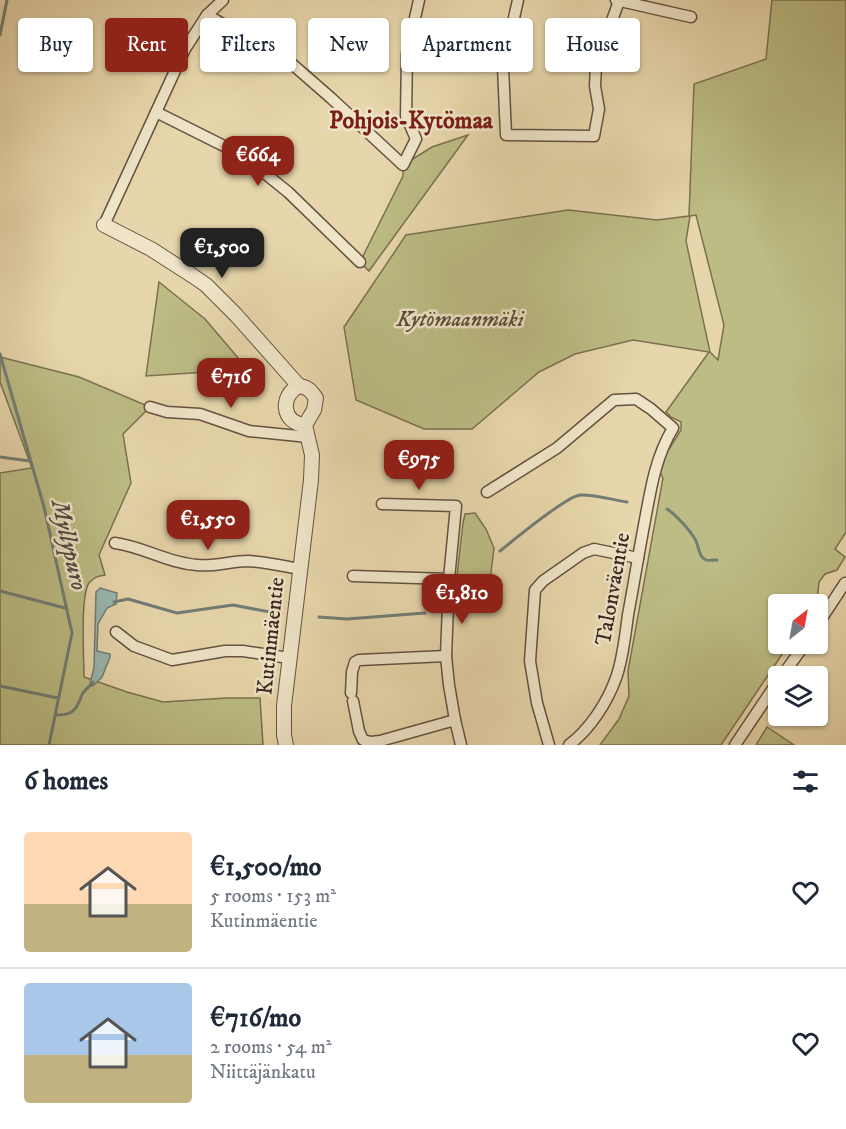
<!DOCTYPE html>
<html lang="en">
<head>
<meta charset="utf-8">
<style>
  body { margin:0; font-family:"IM FELL DW Pica",serif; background:#f6f6f7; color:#1f2937; height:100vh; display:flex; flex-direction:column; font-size:22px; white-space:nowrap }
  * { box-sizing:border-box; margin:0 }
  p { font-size:20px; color:#747a83 }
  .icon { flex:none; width:33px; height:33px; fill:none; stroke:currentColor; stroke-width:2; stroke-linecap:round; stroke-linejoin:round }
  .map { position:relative; height:745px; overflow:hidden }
  .panel { display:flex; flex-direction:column; background:#fff; flex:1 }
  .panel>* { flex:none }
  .hud { position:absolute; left:18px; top:18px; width:810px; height:54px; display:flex; gap:12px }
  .needle { width:39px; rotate:31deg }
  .buttons { position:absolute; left:768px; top:594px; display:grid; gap:12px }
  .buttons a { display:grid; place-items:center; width:60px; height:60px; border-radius:6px; background:#fff; box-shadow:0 2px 4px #0004; font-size:30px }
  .price { position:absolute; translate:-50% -51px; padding:0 14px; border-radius:12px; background:#8f2418; color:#fff; font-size:20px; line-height:39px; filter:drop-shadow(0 2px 3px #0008) }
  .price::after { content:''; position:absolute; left:50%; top:36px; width:18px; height:14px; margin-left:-9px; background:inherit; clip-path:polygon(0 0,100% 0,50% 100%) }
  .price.active { background:#222; color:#fff }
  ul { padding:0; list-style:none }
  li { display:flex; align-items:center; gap:18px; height:150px; padding:0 24px }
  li+li { border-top:2px solid #e0e1e3 }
  li span { display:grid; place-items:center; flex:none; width:168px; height:120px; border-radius:6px; color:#555 }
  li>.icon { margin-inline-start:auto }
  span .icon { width:72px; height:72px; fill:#fffc; stroke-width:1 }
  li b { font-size:26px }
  h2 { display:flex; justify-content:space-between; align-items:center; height:72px; padding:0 24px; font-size:26px }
  .pill { padding:0 21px; border-radius:6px; background:#fff; box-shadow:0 2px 4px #0004; font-size:21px; line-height:54px }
  .pill.active { background:#8f2418; color:#fff }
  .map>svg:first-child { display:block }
  .green { fill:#bcbc84; stroke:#7a7151; stroke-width:1.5; fill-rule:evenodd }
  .water { fill:#98b7b0; stroke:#727d76; stroke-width:1.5 }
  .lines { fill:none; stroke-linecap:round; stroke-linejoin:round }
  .stream { stroke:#727d76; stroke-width:3 }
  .minor-casing { stroke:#645241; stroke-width:13 }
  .tertiary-casing { stroke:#645241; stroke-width:16 }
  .minor { stroke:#efe4c8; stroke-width:10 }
  .tertiary { stroke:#efe4c8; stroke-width:14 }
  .labels { text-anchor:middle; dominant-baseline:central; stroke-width:5; stroke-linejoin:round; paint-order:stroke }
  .park-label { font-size:22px; font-style:italic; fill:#594c38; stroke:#efe4c8 }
  .street-label { font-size:22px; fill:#38261e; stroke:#efe4c8 }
  .neighbourhood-label { font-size:24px; font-weight:bold; fill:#7a1f14; stroke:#efe4c8 }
  .water-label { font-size:24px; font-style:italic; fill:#504a42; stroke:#efe4c8 }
</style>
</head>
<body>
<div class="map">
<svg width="846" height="745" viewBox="0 0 846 745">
  <rect width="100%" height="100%" fill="#e7d6ab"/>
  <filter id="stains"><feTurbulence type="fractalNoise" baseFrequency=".00333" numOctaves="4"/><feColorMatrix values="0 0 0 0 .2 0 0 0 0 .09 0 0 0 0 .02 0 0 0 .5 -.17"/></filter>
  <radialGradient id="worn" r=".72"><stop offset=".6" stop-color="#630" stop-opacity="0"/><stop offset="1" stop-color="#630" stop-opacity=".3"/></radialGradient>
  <g class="green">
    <path d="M772,0h74v532l-11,17 10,8 -8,13 -12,4 -6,8 -2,19 -2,3h-37v40h11l-68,101h-121l19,-26 10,-23 -1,-25 35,-193 -3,-6 6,-18 15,-24v-8l-10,-5 -5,-5 43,-60 -76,-12 -58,14 -36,18 -67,57h-48l-68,-29 -12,-73 62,-92 162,-25 89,10 32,-4 5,-132 72,-25zM696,215l28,110 -6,35 -8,-8 -24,-111 4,-25z"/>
    <path d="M468,135l-99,136 -9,-9 43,-86v-11l29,-18z"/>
    <path d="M159,282l46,37 34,40 16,19 -10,5 -38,-11 -61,4z"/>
    <path d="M0,357l79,20 71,30 -27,27 8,49 -32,72 6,20c-7,1 -11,2 -16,8 -9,13 -5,75 -5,94l43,15 36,10 64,-4h33l3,47h-263v-272l32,-5 -32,-86z"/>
    <path d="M475,513l11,16 8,19 -4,33 -33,-5 6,-53 2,-9z"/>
    <path d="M767,727l27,18h-38z"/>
  </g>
  <path class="water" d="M100,588l17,5 -1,11 -9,4 -9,16 -1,27 13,3v3l-8,20 -9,9 -3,-3 4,-15 2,-76z"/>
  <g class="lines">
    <g class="stream">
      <path d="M0,35l7,-35"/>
      <path d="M0,354l44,153 28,126 -23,112"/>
      <path d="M0,457l30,4"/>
      <path d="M667,509c9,6 22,20 28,30 4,6 3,18 11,21 1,1 10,0 11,0"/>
      <path d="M500,551c15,-12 65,-54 80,-56 12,-1 34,5 47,7"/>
      <path d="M0,591l65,17"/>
      <path d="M114,602l14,-3 49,14 56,-8 37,7"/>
      <path d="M319,617l28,2 78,-6"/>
      <path d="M0,686l58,12"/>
      <path d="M55,715c12,0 19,-1 24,-13 2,-3 2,-7 4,-9 3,-5 7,-6 10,-11"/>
    </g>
    <defs>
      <g id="minor">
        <path d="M518,0l-15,67 3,68 88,1 5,-27 -4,-23 1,-21 23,-64"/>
        <path d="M616,0l75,17"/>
        <path d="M207,15l85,49 39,34 72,67 13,-26 -10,-23 1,-62 12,-54"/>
        <path d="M156,112l86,43 46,37 72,70"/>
        <path d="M104,225l81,-176 22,-34 16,-15"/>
        <path d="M150,407l17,5 33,2 49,17 59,6"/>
        <path d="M487,492l70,-44 57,-48 22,-1 15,10 22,19c-17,28 -22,59 -28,92 -6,31 -11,63 -17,95 -3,21 -5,44 -12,63 -9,25 -26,51 -47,67"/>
        <path d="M382,504l74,2 -7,73 -3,77 3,29 6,35 6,25"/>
        <path d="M115,543c29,4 53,20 82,22 17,2 34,-4 51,-4 17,1 35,5 52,8"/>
        <path d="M353,576l96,3"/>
        <path d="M818,624l27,-41"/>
        <path d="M116,632l18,14 38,14 53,-9h18l46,7"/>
        <path d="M782,676l23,-32"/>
        <path d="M351,693l1,-21 3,-10 4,-2 87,-4"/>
        <path d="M353,701l6,30 4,9 8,2 9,-1 75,-21"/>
        <path d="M549,745l-12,-42 -7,-42 5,-71 8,-9 40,-28 11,-4 44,9"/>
        <path d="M735,745l43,-64"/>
      </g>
      <g id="tertiary">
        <path d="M104,225l47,24 42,27 13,9 30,30 63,71"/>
        <path d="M299,386c9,1 12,5 17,12l-2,12 -9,15c-24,-2 -25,-30 -6,-39z"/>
        <path d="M286,745l-2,-10v-29l27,-226 1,-25 -7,-30"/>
      </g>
    </defs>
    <use href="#minor" class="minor-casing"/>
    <use href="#tertiary" class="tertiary-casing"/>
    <use href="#minor" class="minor"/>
    <use href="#tertiary" class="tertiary"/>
  </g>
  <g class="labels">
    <g class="park-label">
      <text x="460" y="319">Kytömaanmäki</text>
    </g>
    <g class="street-label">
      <text transform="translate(613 589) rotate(-80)">Talonväentie</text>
      <text transform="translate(271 636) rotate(-84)">Kutinmäentie</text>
    </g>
    <g class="neighbourhood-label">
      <text x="411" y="121">Pohjois-Kytömaa</text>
    </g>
    <g class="water-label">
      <text transform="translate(69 545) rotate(77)">Myllypuro</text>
    </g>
  </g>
  <rect width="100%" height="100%" filter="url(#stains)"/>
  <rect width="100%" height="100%" fill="url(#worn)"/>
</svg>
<div class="buttons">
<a><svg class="needle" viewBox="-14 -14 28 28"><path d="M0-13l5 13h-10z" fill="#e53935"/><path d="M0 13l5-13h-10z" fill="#747a83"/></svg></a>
<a><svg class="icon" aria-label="layers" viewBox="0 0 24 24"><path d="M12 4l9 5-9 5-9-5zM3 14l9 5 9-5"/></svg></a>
</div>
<b class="price" style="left:258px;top:187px">€664</b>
<b class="price active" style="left:222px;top:279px">€1,500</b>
<b class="price" style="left:231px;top:409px">€716</b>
<b class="price" style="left:419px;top:491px">€975</b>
<b class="price" style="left:208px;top:551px">€1,550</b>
<b class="price" style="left:462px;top:625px">€1,810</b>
<div class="hud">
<a class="pill">Buy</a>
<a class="pill active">Rent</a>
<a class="pill">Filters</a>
<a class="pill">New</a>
<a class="pill">Apartment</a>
<a class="pill">House</a>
</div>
</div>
<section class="panel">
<h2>6 homes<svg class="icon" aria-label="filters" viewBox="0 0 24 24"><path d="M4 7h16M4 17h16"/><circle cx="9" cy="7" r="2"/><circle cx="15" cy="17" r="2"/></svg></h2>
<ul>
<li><span style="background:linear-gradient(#ffd9b3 60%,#c2b280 0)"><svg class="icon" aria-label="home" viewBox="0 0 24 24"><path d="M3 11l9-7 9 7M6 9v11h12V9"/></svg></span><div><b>€1,500/mo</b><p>5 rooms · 153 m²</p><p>Kutinmäentie</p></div><svg class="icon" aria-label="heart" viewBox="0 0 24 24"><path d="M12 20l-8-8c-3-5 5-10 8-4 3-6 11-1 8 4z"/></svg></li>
<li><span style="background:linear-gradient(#a9c7e8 60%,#c2b280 0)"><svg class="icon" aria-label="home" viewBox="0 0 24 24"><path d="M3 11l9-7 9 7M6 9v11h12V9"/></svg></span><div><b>€716/mo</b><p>2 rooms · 54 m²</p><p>Niittäjänkatu</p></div><svg class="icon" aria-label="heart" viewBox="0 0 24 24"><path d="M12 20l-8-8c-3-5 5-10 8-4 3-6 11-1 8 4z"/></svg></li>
</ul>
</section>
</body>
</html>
